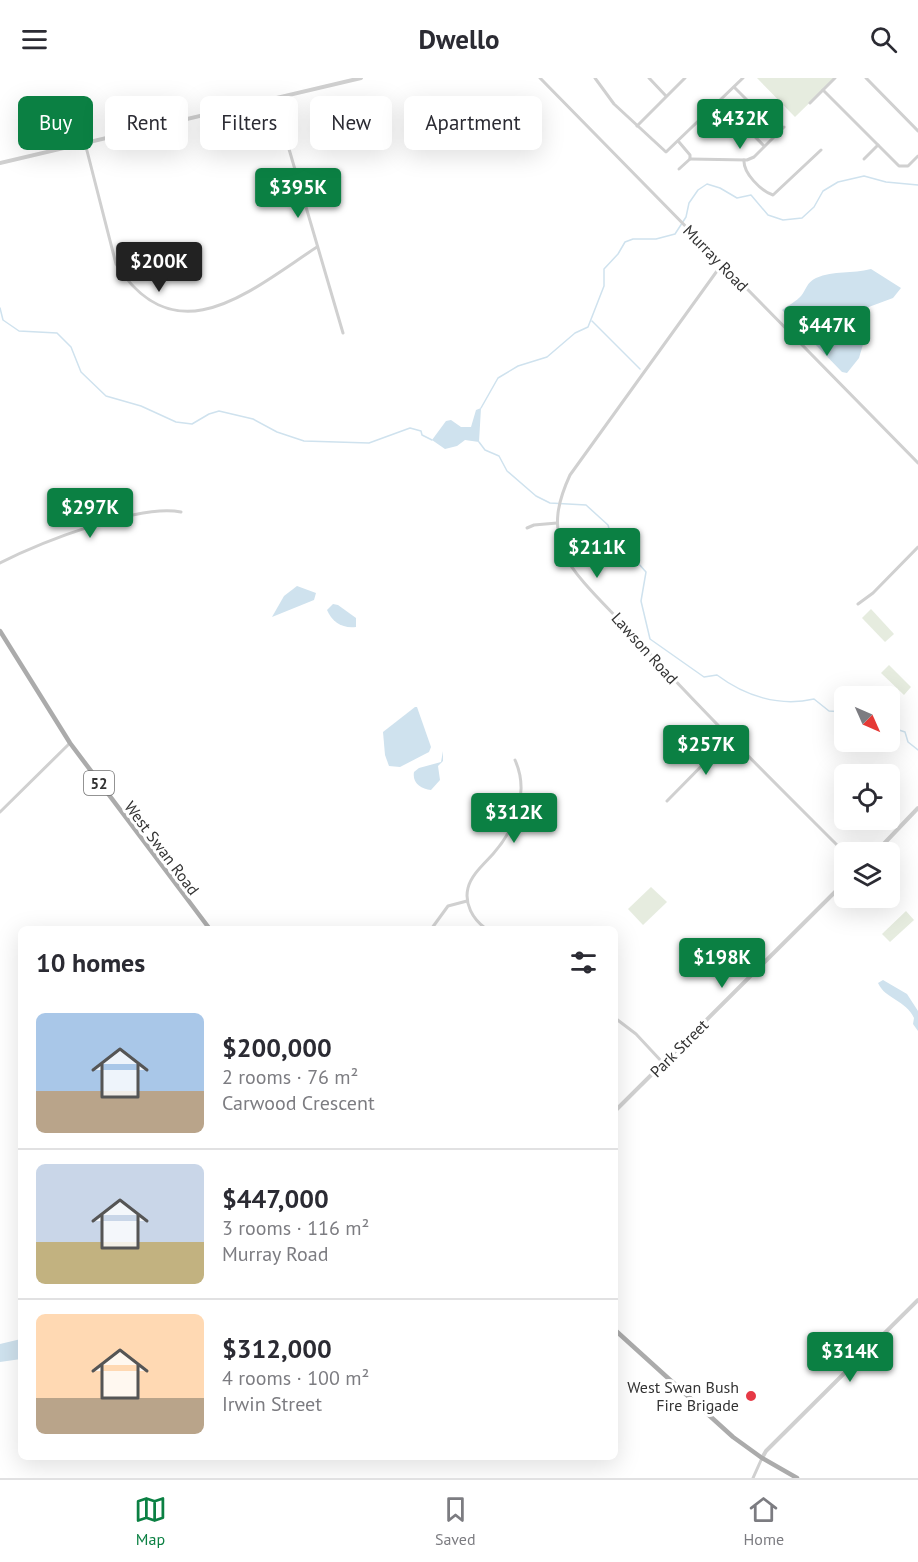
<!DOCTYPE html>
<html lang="en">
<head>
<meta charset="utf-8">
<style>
  body { margin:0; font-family:"PT Sans",sans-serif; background:#f2f2f3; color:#2b2b33; height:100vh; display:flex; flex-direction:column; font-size:22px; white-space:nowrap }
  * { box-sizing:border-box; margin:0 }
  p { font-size:20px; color:#7c7c81 }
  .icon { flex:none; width:33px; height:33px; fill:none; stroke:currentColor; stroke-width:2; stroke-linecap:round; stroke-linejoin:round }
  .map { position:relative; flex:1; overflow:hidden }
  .details { position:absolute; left:18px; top:848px; width:600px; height:534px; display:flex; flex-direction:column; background:#fff; border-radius:9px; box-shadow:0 6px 24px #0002 }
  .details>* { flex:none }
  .banner { position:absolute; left:18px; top:18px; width:600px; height:54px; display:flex; gap:12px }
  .needle { width:39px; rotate:135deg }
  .fabs { position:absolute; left:834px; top:608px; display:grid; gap:12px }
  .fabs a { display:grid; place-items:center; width:66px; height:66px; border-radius:9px; background:#fff; box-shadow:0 6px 24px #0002; font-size:30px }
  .price { position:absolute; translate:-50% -51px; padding:0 14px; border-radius:6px; background:#0b8043; color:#fff; font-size:20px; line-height:39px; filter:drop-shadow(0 2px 3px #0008) }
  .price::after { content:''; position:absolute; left:50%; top:36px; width:18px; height:14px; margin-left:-9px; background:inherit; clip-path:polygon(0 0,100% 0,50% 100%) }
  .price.selected { background:#222; color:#fff }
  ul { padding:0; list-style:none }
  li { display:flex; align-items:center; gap:18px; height:150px; padding:0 18px }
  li+li { border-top:2px solid #e1e1e2 }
  li span { display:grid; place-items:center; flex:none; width:168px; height:120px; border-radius:9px; color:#555 }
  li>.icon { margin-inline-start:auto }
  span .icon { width:72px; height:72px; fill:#fffc; stroke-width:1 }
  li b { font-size:26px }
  h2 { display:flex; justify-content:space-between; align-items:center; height:72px; padding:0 18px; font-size:26px }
  .pill { padding:0 21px; border-radius:9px; background:#fff; box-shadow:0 6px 24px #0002; font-size:21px; line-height:54px }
  .pill.selected { background:#0b8043; color:#fff }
  header { display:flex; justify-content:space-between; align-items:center; height:78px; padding:0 18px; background:#fff; font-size:27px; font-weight:800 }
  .dock { display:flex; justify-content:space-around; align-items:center; height:84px; border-top:2px solid #e1e1e2; background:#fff; font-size:16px; color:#7c7c81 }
  .dock a { display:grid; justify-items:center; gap:3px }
  .dock .selected { color:#0b8043 }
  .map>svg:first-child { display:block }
  .green { fill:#e6ecdf }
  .water { fill:#cfe2ee }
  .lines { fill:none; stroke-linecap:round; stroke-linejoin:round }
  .stream { stroke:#cfe2ee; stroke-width:1.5 }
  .minor { stroke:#d0d0d0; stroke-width:3 }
  .tertiary { stroke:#d0d0d0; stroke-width:4 }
  .primary { stroke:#ababab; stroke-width:4.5 }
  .poi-dot { fill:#e63946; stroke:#fff; stroke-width:2 }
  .labels { text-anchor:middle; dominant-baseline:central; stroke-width:6; stroke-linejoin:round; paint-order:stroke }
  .shield { fill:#fff; stroke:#707070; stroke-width:1.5 }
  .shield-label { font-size:15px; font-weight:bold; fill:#333 }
  .street-label { font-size:16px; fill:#333; stroke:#fff }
  .poi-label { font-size:16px; fill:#333; stroke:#fff; text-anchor:end }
</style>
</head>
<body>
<header><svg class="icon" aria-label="menu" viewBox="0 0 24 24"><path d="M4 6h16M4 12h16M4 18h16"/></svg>Dwello<svg class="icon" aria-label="search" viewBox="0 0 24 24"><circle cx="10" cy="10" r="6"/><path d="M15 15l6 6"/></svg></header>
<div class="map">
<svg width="918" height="1400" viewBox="0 0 918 1400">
  <rect width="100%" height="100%" fill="#fff"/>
  <g class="green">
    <path d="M757,0h78l-40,39z"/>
    <path d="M871,531l23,25 -9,8 -23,-24z"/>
    <path d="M889,587l22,22 -7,8 -23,-22z"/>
    <path d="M651,809l16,15 -24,23 -15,-16z"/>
    <path d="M906,833l8,9 -24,22 -8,-8z"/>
  </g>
  <g class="water">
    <path d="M871,191l30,19 -8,10 -35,13 -2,13 8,17 -5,17 -12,15 -5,-1 -60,-62c5,-4 15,-9 19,-14 5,-6 6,-14 15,-18 18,-8 36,-4 55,-9z"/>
    <path d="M481,330l-2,34 -14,-2 -8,6 -12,3 -13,-9 14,-19 5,-1 10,7h10l5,-17z"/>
    <path d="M297,508l19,7 -2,7 -42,17 12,-21z"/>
    <path d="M333,526l5,1 18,13v9c-13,2 -24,-5 -29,-17z"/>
    <path d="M415,629h2l14,40 -2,5 -29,15 -11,-1 -4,-11 -2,-23z"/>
    <path d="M443,673v10l-5,5 2,14 -9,10c-10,-1 -19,-7 -17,-18l5,-4 22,-6z"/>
    <path d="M883,902l24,14 11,17v20l-5,-7 1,-6c-8,-18 -29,-19 -36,-35z"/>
    <path d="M21,1261v20l-21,3v-18z"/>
  </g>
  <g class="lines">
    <g class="stream">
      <path d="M0,230l3,12 16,11 38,2 14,14 10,25 25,24 35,10 35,16 16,2 17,-10 10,-3 34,8 24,13 27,9 65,2 41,-15 11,3 1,4 10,5"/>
      <path d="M592,243l48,48"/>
      <path d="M481,330l17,-30 20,-12 29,-9 28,-24 13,-6 16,-41v-17l14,-15 7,-12 8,-3h23l19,-5 11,-17 3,-14 9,-13 9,-6 13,4 17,10 14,-3 17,20 15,5 19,-2 12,-11 9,-16 15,-9 26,-6 22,6 32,3"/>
      <path d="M479,364l6,8 14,6 8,15 29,25 14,7 36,2 22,20 2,7 25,19 3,12 8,9 -5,29 9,38 54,38 13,-2c28,21 62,32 97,24l15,12 15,1"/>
      <path d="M890,649l15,5 3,10 10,8"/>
    </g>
    <g class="minor">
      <path d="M540,0l378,385"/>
      <path d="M595,0l19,26 52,48 77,-74"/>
      <path d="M649,0l17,18"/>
      <path d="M866,0l52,53"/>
      <path d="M734,9l45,45"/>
      <path d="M823,12l76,76h9l10,-10"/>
      <path d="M274,20l69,235"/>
      <path d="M720,23l44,45"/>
      <path d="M810,25l25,-25"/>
      <path d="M637,48l48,-48"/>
      <path d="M679,64l11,13v4l-11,10"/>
      <path d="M85,65l31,121c60,94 135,26 201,-17"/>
      <path d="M690,81l57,1 7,-3 30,-30"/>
      <path d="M864,81l14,-14"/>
      <path d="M744,82c-1,13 17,31 29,35l48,-45"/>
      <path d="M722,186l-152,211c-12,26 -18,50 -6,78 8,21 42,53 58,70 71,79 147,154 222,229"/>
      <path d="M527,450l7,-3 23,-2"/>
      <path d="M0,485c39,-20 140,-60 181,-51"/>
      <path d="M858,526l15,-11 45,-46"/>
      <path d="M667,723l63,-64"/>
      <path d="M0,734l70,-69"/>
      <path d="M432,850l16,-22 19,-5"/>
      <path d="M485,850c-12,-9 -21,-24 -17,-40 3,-13 16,-24 25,-34 22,-25 37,-61 22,-94"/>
      <path d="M615,940l21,16 27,29"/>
      <path d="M753,1400l9,-20"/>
    </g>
    <g class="tertiary">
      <path d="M0,85l361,-85"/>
      <path d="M876,774l42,-44"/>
      <path d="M615,1033l229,-228"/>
      <path d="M762,1380l4,-7 152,-151"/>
    </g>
    <g class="primary">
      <path d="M0,553l70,112 139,185"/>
      <path d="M615,1252l118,107 29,21 35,20"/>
    </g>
  </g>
  <circle class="poi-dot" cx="751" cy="1318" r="6"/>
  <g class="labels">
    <rect class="shield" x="84" y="693" width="30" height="24" rx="4.5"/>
    <g class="shield-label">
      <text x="99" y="705">52</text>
    </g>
    <g class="street-label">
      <text transform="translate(716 180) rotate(46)">Murray Road</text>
      <text transform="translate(645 570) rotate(48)">Lawson Road</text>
      <text transform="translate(162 770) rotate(53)">West Swan Road</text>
      <text transform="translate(679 970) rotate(-45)">Park Street</text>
    </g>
    <g class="poi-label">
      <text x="739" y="1309">West Swan Bush<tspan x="739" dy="18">Fire Brigade</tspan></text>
    </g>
  </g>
</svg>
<div class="fabs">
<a><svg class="needle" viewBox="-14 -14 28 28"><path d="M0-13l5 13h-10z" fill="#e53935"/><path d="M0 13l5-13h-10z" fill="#7c7c81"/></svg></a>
<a><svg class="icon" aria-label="locate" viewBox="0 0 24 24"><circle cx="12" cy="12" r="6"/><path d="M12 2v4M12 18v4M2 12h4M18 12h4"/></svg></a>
<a><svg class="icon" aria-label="layers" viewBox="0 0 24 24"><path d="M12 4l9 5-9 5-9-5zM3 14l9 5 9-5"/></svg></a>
</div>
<b class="price" style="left:740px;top:72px">$432K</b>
<b class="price" style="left:298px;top:141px">$395K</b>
<b class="price selected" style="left:159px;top:215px">$200K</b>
<b class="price" style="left:827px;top:279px">$447K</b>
<b class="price" style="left:90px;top:461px">$297K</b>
<b class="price" style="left:597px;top:501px">$211K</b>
<b class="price" style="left:706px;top:698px">$257K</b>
<b class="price" style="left:514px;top:766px">$312K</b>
<b class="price" style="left:722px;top:911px">$198K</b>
<b class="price" style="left:850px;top:1305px">$314K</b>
<div class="banner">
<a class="pill selected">Buy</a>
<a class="pill">Rent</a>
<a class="pill">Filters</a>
<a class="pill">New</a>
<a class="pill">Apartment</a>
</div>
<section class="details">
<h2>10 homes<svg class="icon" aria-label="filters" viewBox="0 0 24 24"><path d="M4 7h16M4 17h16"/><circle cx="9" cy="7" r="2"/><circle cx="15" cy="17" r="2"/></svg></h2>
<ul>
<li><span style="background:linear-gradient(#a9c7e8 65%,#b9a48a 0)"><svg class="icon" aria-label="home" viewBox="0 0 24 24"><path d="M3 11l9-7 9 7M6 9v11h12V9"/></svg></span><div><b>$200,000</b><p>2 rooms · 76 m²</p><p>Carwood Crescent</p></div></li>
<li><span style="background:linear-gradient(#c9d6e8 65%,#c2b280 0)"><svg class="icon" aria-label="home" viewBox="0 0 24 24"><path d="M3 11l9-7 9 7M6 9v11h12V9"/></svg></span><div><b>$447,000</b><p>3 rooms · 116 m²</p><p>Murray Road</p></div></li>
<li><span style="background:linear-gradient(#ffd9b3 70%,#b9a48a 0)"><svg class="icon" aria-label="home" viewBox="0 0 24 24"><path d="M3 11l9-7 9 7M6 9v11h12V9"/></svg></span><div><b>$312,000</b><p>4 rooms · 100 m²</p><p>Irwin Street</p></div></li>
</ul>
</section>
</div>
<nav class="dock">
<a class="selected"><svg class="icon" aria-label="map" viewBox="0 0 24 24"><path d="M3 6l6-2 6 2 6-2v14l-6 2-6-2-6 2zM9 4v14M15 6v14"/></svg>Map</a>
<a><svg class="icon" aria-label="saved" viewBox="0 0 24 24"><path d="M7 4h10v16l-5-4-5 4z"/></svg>Saved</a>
<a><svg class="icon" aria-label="home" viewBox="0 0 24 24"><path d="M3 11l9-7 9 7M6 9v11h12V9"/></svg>Home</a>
</nav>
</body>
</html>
